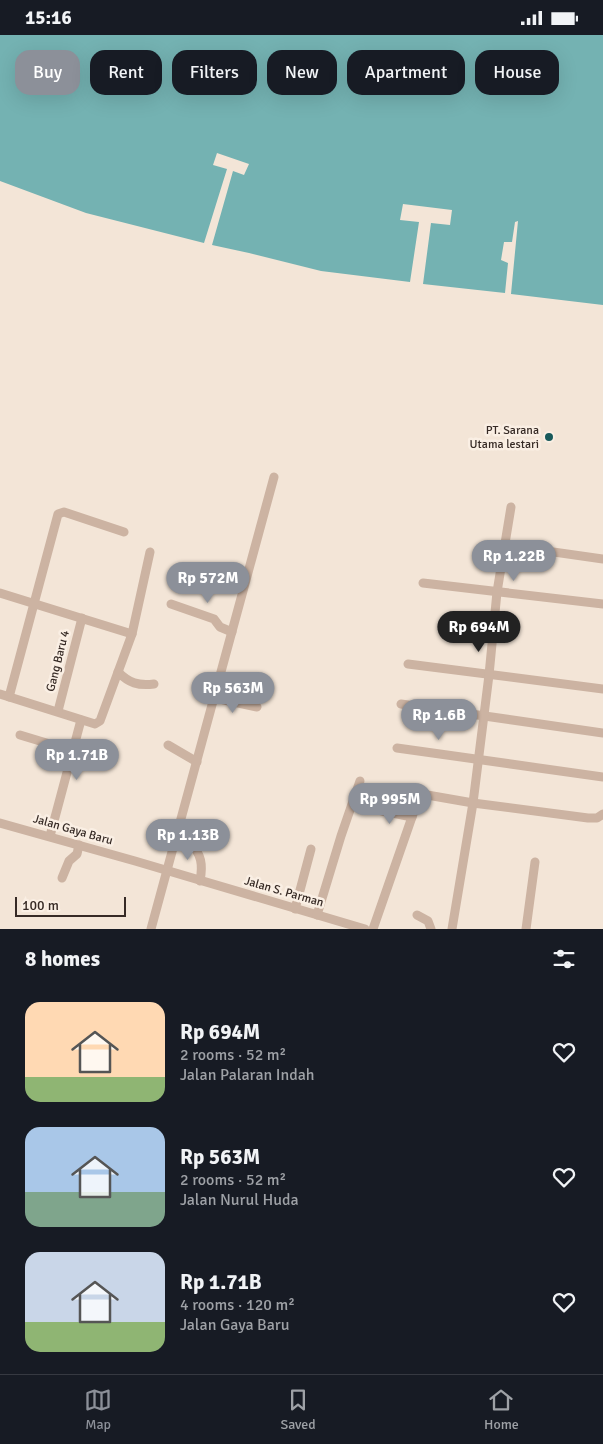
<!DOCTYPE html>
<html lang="en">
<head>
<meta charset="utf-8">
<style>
  body { margin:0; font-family:Signika,sans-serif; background:#242831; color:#f1f3f6; height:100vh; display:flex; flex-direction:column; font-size:19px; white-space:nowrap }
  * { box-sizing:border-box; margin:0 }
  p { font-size:16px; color:#9ea1a6 }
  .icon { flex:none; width:28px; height:28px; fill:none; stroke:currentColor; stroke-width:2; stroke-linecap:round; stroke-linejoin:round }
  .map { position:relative; height:894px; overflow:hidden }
  .drawer { display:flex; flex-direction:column; background:#171b24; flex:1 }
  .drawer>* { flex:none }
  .top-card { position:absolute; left:15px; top:15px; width:574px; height:45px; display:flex; gap:10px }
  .scale { position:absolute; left:15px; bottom:12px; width:111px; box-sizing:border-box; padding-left:5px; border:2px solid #362a25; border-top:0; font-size:14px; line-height:18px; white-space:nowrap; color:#362a25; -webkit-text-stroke:4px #faefe4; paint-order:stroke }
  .price { position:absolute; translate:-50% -42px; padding:0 11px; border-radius:18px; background:#8c9099; color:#fff; font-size:16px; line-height:32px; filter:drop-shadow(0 1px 2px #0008) }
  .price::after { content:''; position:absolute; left:50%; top:30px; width:15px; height:11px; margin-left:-8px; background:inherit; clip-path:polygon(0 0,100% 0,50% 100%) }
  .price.active { background:#222; color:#fff }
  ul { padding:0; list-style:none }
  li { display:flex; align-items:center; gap:15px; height:125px; padding:0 25px }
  li span { display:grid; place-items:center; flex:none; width:140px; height:100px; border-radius:15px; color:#555 }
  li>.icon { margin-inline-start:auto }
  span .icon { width:60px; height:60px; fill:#fffc; stroke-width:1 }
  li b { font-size:21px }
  h2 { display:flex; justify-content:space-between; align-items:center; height:60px; padding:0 25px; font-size:21px }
  .chip { padding:0 18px; border-radius:15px; background:#171b24; box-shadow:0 5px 20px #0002; font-size:18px; line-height:45px }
  .chip.active { background:#8c9099; color:#fff }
  .status { display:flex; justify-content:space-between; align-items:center; height:35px; padding:0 25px; background:#171b24; direction:ltr }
  .status svg { height:14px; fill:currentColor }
  .menu { display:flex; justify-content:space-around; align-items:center; height:70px; border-top:1px solid #363941; background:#171b24; font-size:14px; color:#9ea1a6 }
  .menu a { display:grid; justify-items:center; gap:2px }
  .menu .active { color:#8c9099 }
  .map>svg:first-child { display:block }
  .water { fill:#74b2b2 }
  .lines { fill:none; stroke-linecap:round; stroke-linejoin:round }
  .minor { stroke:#ccb3a2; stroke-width:9 }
  .poi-dot { fill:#18595a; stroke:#faefe4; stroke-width:2 }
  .labels { text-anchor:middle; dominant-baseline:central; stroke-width:5; stroke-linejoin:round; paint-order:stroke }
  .poi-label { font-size:12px; fill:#362a25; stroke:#faefe4; text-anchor:end }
  .street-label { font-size:12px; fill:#362a25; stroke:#faefe4 }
</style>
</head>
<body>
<div class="status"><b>15:16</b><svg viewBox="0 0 49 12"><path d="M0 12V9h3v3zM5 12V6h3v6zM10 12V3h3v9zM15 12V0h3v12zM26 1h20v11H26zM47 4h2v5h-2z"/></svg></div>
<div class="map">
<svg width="603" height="894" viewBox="0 0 603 894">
  <rect width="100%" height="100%" fill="#f3e5d7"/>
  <path class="water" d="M0,0h603v270l-92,-11 7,-73 -3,1 -3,20h-8l-3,18 7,3 -3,30 -82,-9 8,-61 19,2 2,-15 -49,-6 -3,16 19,2 -9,60 -89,-11 -72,-18 -37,-8 21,-74 11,4 5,-11 -32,-11 -4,12 14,4 -23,74 -118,-30 -86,-32z"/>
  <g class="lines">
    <g class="minor">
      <path d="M505,510l98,14"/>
      <path d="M423,548l180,21"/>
      <path d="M0,558l132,41"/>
      <path d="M171,569l43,15 6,8 12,5"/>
      <path d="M408,629l195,25"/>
      <path d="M118,637c11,11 20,14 36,12"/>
      <path d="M0,659l95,30 5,-3 32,-87 18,-82"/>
      <path d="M9,662l49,-183 6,-2 60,20"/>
      <path d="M215,663l42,9"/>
      <path d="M401,669l202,29"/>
      <path d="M58,676l24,-93"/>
      <path d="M20,700l53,16"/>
      <path d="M168,710l29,17"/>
      <path d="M397,713l206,29"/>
      <path d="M393,754l80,14 115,15h9l6,-4"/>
      <path d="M373,774l39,8"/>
      <path d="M0,788l135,38 230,68"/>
      <path d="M50,801l31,-116"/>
      <path d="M177,805l12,2c13,12 14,23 11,39"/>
      <path d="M62,843l7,-17 8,-7 2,-9"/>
      <path d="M295,874l16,-60"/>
      <path d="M317,880l24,-79 19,-55"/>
      <path d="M417,880l11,6 3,8"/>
      <path d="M151,894l123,-452"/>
      <path d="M373,894l47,-135"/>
      <path d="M452,894l21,-126 16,-128 8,-83 14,-85"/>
      <path d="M526,894l9,-67"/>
    </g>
  </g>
  <circle class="poi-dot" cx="549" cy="402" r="5"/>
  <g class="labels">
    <g class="poi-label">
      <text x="539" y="395">PT. Sarana<tspan x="539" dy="14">Utama lestari</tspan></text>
    </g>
    <g class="street-label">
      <text transform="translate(58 626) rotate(-76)">Gang Baru 4</text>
      <text transform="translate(73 795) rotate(16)">Jalan Gaya Baru</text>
      <text transform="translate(284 857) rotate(16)">Jalan S. Parman</text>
    </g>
  </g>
</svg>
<div class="scale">100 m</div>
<b class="price" style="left:514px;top:547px">Rp 1.22B</b>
<b class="price" style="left:208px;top:569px">Rp 572M</b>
<b class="price active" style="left:479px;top:618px">Rp 694M</b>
<b class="price" style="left:233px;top:679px">Rp 563M</b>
<b class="price" style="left:439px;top:706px">Rp 1.6B</b>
<b class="price" style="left:77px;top:746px">Rp 1.71B</b>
<b class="price" style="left:390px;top:790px">Rp 995M</b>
<b class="price" style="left:188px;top:826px">Rp 1.13B</b>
<div class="top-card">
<a class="chip active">Buy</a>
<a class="chip">Rent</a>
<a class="chip">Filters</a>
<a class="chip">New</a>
<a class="chip">Apartment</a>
<a class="chip">House</a>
</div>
</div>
<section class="drawer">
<h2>8 homes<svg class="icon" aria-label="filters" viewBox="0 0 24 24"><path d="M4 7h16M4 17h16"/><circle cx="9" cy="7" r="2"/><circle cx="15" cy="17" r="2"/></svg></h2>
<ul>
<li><span style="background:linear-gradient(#ffd9b3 75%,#8fb573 0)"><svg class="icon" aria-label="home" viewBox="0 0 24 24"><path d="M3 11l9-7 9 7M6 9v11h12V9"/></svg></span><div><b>Rp 694M</b><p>2 rooms · 52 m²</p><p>Jalan Palaran Indah</p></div><svg class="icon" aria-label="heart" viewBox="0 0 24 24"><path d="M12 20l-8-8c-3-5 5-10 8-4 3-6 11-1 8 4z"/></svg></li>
<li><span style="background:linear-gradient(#a9c7e8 65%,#7fa58c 0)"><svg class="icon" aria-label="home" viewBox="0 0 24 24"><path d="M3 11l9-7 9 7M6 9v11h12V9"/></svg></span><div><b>Rp 563M</b><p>2 rooms · 52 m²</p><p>Jalan Nurul Huda</p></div><svg class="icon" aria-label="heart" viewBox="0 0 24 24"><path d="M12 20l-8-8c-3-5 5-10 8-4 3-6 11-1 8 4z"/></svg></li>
<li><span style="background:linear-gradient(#c9d6e8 70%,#8fb573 0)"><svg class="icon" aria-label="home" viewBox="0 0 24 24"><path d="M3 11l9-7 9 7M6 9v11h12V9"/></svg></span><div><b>Rp 1.71B</b><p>4 rooms · 120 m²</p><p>Jalan Gaya Baru</p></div><svg class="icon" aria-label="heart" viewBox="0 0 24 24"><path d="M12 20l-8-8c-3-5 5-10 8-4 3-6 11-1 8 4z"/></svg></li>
</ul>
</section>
<nav class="menu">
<a class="active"><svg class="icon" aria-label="map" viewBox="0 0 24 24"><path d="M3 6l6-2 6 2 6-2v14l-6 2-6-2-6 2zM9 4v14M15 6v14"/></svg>Map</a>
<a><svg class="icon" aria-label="saved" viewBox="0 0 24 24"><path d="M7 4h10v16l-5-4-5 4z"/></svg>Saved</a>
<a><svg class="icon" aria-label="home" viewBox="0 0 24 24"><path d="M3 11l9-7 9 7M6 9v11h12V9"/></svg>Home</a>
</nav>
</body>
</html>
